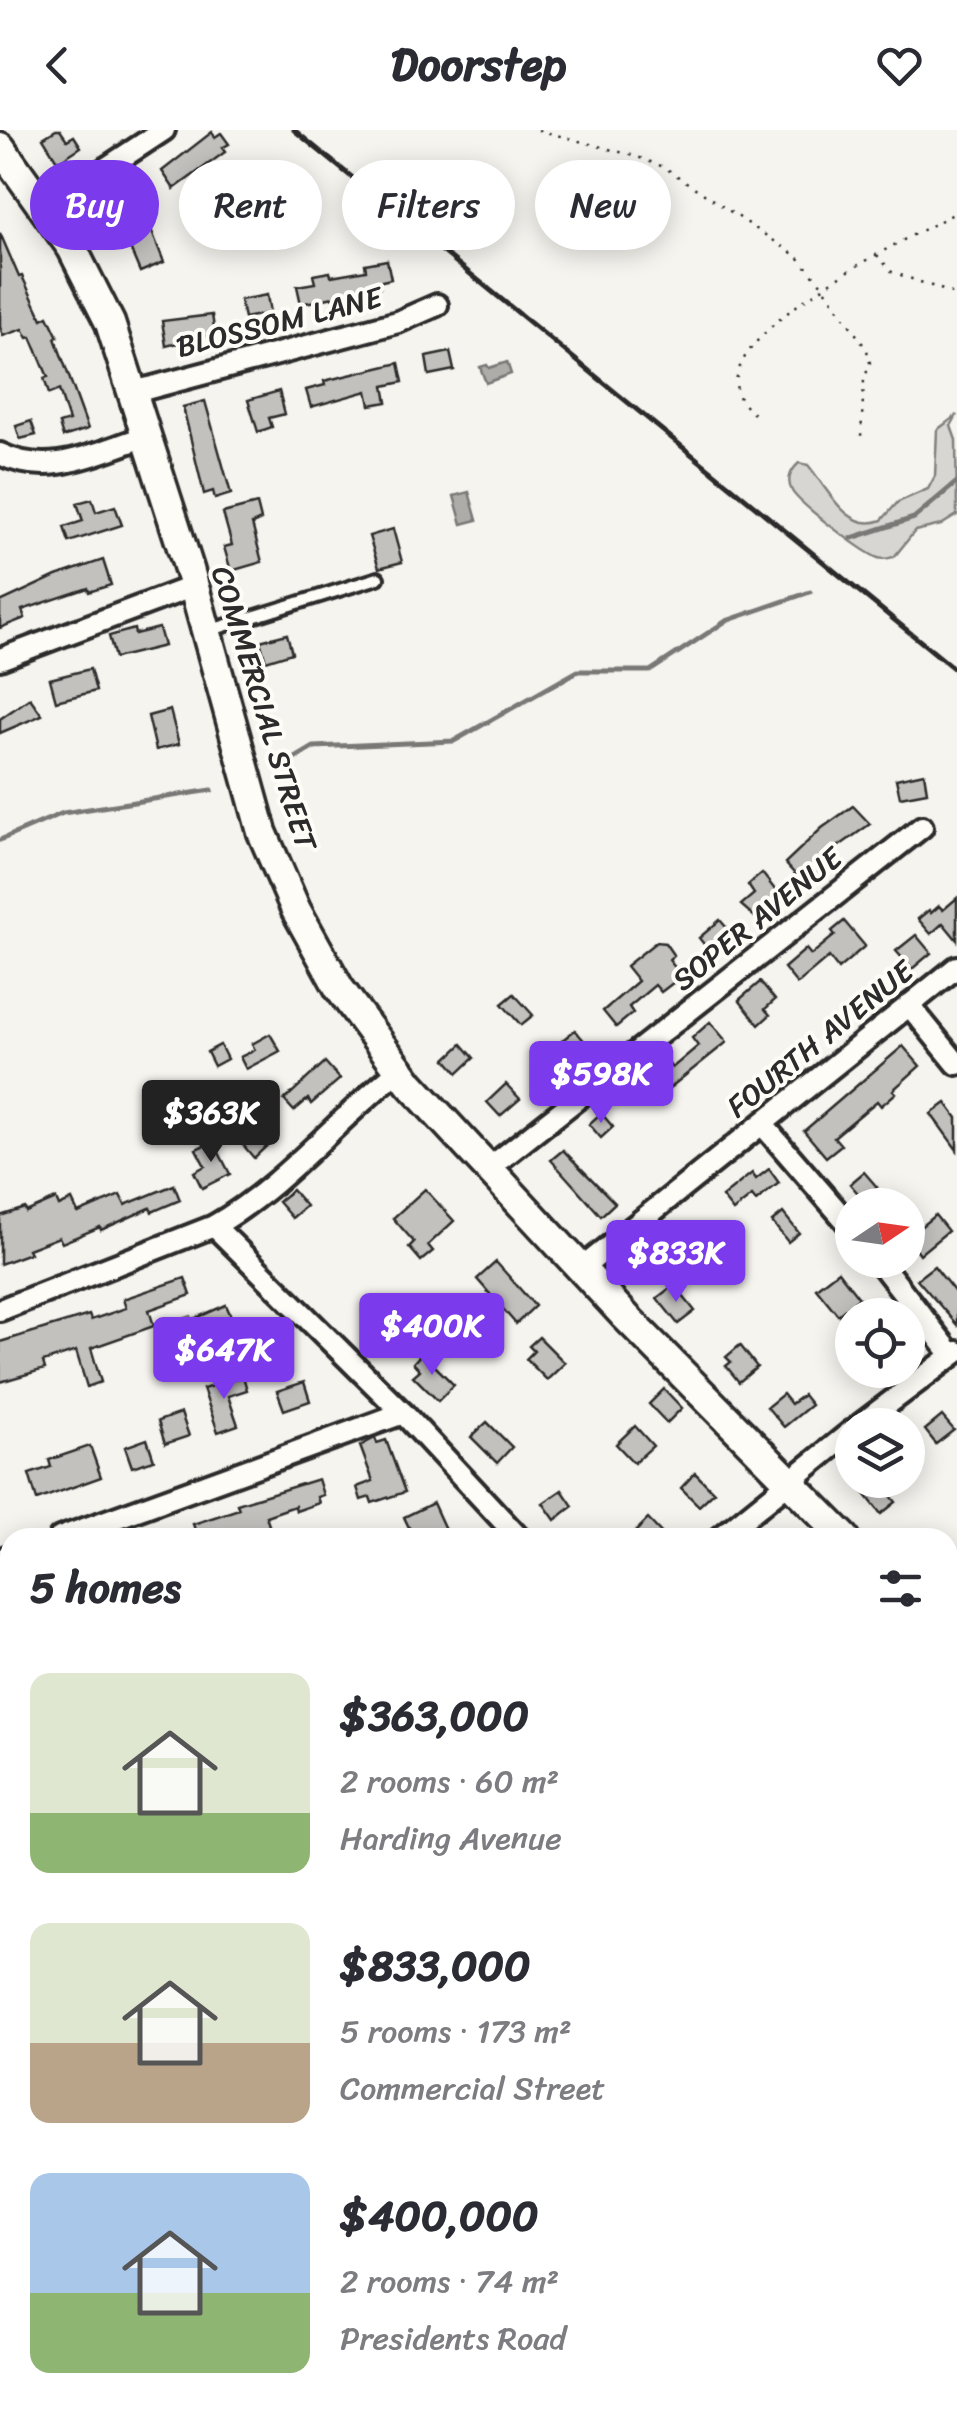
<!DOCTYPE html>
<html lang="en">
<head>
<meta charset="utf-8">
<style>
  body { margin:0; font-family:Sriracha,sans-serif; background:#f2f2f3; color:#2b2b33; height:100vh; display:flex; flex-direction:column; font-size:38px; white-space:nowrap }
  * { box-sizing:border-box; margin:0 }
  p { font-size:32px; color:#7c7c81 }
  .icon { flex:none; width:55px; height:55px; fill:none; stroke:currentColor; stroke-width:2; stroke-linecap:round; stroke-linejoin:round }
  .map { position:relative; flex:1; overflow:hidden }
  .drawer { position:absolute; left:0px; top:1398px; width:958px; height:892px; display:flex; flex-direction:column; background:#fff; border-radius:30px 30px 0 0; box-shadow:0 5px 25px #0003 }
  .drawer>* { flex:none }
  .hud { position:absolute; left:30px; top:30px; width:898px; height:90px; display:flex; gap:20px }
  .needle { width:65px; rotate:77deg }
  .buttons { position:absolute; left:835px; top:1058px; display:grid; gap:20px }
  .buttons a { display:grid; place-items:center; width:90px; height:90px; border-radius:50%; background:#fff; box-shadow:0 5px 25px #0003; font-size:50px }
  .price { position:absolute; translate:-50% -85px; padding:0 22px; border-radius:10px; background:#7c3aed; color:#fff; font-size:32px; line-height:65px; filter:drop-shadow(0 2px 5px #0008) }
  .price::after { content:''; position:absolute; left:50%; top:60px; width:30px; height:22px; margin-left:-15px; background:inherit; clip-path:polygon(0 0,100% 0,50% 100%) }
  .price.current { background:#222; color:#fff }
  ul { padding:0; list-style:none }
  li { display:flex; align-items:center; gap:30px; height:250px; padding:0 30px }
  li span { display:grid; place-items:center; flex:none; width:280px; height:200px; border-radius:20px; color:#555 }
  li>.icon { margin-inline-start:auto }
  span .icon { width:120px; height:120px; fill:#fffc; stroke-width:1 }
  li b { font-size:42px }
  h2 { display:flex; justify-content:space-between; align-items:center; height:120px; padding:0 30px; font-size:42px }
  .pill { padding:0 35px; border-radius:45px; background:#fff; box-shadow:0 5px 25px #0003; font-size:35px; line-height:90px }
  .pill.current { background:#7c3aed; color:#fff }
  header { display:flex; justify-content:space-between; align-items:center; height:130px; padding:0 30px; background:#fff; font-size:45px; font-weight:800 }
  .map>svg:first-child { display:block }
  .green { fill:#d7d6d2; stroke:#81807e; stroke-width:2.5 }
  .water { fill:#adaca9; stroke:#797877; stroke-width:2.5 }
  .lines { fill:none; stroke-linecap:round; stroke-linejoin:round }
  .stream { stroke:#797877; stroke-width:5 }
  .building { fill:#c2c1be; stroke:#2b2b2b; stroke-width:2.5 }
  .lane-casing { stroke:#2b2b2b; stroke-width:18 }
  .street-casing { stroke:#2b2b2b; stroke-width:28 }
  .secondary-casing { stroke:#2b2b2b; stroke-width:35 }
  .path { stroke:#2b2b2b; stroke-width:2.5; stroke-dasharray:2.5 8; stroke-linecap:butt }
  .lane { stroke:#fdfcf7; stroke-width:10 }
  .street { stroke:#fdfcf7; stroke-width:20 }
  .secondary { stroke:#fdfcf7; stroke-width:28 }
  .rail { stroke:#2b2b2b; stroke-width:5 }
  .labels { text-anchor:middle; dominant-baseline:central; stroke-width:8; stroke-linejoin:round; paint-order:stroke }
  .street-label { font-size:30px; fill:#2b2b2b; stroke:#fdfcf7 }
</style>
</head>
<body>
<header><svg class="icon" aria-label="back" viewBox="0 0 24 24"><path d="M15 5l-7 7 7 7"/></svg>Doorstep<svg class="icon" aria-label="heart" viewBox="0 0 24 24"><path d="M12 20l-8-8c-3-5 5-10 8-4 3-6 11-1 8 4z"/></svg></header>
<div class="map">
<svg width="957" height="2288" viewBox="0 0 957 2288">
  <rect width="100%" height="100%" fill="#f5f4ef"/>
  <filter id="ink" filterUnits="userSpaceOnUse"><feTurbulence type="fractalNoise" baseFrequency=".01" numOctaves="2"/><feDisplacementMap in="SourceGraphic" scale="20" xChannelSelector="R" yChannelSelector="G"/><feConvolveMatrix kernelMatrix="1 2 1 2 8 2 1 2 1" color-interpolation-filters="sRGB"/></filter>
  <g filter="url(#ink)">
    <path class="green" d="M957,285l-6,11 5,14 1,75 -16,10 -26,6 -21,26c-6,1 -10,3 -16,1 -15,-6 -79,-54 -86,-67 -6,-11 -1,-21 7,-28l9,2c19,22 39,69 74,55l16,-18 30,-13 7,-13 2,-46z"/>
    <g class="water">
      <path d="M507,232l4,12 -25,9 -6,-16 7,-2 2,3z"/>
      <path d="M469,362l8,28 -15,4 -8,-28z"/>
      <path d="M191,1186l10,25 -14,6 -10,-26z"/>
    </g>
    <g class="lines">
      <g class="stream">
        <path d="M852,408l62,-20 43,-36"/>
        <path d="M279,638l35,-21 140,-6 124,-70h72l76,-50 84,-29"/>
        <path d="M0,710l63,-27 149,-23"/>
      </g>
    </g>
    <g class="building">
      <path d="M56,0h4l7,10 7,-4 7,11 -23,15 -15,-24z"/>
      <path d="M212,2l3,5 6,-4 8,11 -7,4 3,4 -51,37 -12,-18z"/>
      <path d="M101,72l6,16 -14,6 -6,-17z"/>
      <path d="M145,84l19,48 -24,10 -14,-33 11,-5 -6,-15z"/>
      <path d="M0,103l19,44 3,-1 20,43 6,-3 10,21 -3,1 33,91 -25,8 -4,-13 10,-3 -10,-31 -10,4 -5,-16 4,-1 -17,-40 -3,1 -5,-9 -20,7 -3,-9z"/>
      <path d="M387,130l4,19 -13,3 2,5 -79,17 -4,-18 18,-3 -2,-8 17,-3 1,4 35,-6 -1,-6z"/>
      <path d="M267,165l3,18 -26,5 -4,-18z"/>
      <path d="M212,185l3,19 -49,12 -4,-25z"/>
      <path d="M450,222l4,18 -25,5 -3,-18z"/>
      <path d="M399,233l4,19 -19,4 3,16 -17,3 -3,-14 -56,16 -5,-17 19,-5 -1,-4z"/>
      <path d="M279,261l6,23 -16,4 3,9 -14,5 -10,-32z"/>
      <path d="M205,271l26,93 -16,5 -2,-8 -9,3 -21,-87z"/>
      <path d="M31,291l5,14 -16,4 -4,-13z"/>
      <path d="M92,369l4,13 19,-6 7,19 -53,17 -5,-15 19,-6 -6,-18z"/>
      <path d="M257,374l4,16 -9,4 10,38 -31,9 -7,-24 8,-2 -9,-32z"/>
      <path d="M393,399l9,33 -23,6 -10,-32z"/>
      <path d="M103,430l8,25 -22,7 -1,-4 -66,22 3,8 -25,10v-26l56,-26z"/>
      <path d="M159,498l5,18 -49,12 -6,-22 25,-7 1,5z"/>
      <path d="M287,504l5,19 -26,8 -6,-20z"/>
      <path d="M90,539l6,22 -40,10 -6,-22z"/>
      <path d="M30,568l12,17 -42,18v-14z"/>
      <path d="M170,580l9,34 -23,6 -8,-34z"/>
      <path d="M924,643l3,19 -27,5 -4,-18z"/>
      <path d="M853,676l17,18 -49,35 4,7 -22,17 -18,-20 37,-35z"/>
      <path d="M762,743l21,27 -26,19 -16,-14 13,-11 -6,-9z"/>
      <path d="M957,768v42l-14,-17 -12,11 -13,-15 11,-9 2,3 8,-7 4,4z"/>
      <path d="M720,790l13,15 -22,18 -12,-15z"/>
      <path d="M844,791l21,25 -27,23 -9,-12 -32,27 -13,-16 22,-19 5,6 24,-20 -3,-4z"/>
      <path d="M916,805l15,18 -19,16 -16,-18z"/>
      <path d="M656,812l9,1 9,13 -5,4 13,16 -21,16 -6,-7 -26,22 4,6 -17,14 -13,-16 35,-30 -12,-15z"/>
      <path d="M760,852l15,18 -10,9 5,6 -11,10 -20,-25z"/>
      <path d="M514,864l19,21 -12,10 -19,-21z"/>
      <path d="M710,892l17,20 -65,52 -17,-20 19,-16 8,10 26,-22 -6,-8z"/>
      <path d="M575,900l12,14 -20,17 -12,-15z"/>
      <path d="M270,904l10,17 -34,18 -6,-12 15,-7 -3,-6z"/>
      <path d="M462,914l12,14 -16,15 -12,-14z"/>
      <path d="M220,915l7,14 -13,7 -7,-14z"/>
      <path d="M903,916l17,20 -27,24 3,3 -15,13 -4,-5 -43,36 7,8 -15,12 -22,-26z"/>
      <path d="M325,932l15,17 -29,25 -3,-5 -14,12 -10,-11z"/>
      <path d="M506,954l14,15 -20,17 -13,-14z"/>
      <path d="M946,973l11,15v32l-26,-36z"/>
      <path d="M601,983l12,14 -12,11 -12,-14z"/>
      <path d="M256,993l16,18 -18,17 -16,-19z"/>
      <path d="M213,1011l17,33 -28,14 -8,-16 11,-6 -9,-17z"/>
      <path d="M563,1020l52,53 -14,13 -50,-56z"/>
      <path d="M769,1039l10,14 -23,18 -4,-5 -19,15 -11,-14 30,-24 4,6z"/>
      <path d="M864,1042l13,15 -14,12 -13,-15z"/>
      <path d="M174,1055l6,15 -28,12 -2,-4 -49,22 -1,-3 -38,16 -3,-6 -31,12 2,4 -30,11v-48l25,-8 1,4 30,-13 3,7 13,-6 6,13 42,-18 5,10z"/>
      <path d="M425,1059l29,32 -26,24 5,6 -12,10 -12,-14 5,-5 -21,-24z"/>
      <path d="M292,1060l14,16 -14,12 -14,-16z"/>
      <path d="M783,1083l16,20 -11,9 -16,-20z"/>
      <path d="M935,1085l13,16 -28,23 -12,-17z"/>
      <path d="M496,1132l39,44 -19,18 -39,-45z"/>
      <path d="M934,1136l23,29v30l-40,-46z"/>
      <path d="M838,1141l21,27 -21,17 -22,-27z"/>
      <path d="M185,1148l6,17 -42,15 5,16 -63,22 10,34 -14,5 -11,-36 -33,11 2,7 -45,13v-40l89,-27 2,5 35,-12 -3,-9z"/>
      <path d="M674,1155l21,26 -17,13 -21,-26z"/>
      <path d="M226,1175l9,20 -19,9 -2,-4 -11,4 -7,-16z"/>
      <path d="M266,1202l8,22 -31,11 -8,-22z"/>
      <path d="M539,1207l26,26 -18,17 -21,-21 8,-8 -5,-5z"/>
      <path d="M740,1215l17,22 -18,15 -13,-16 5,-4 -5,-5z"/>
      <path d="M422,1223l32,32 -16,16 -25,-25 7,-6 -7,-7z"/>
      <path d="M243,1246l4,14 -19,6 10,29 -20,7 -15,-43z"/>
      <path d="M304,1252l6,19 -26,9 -7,-19z"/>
      <path d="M664,1259l18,19 -15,15 -18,-19z"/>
      <path d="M783,1264l8,10 12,-9 8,10 -27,22 -17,-20z"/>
      <path d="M181,1283l8,23 -24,8 -7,-23z"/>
      <path d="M942,1286l12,14 -18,14 -11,-14z"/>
      <path d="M487,1292l25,25 -15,16 -26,-26z"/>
      <path d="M635,1296l18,20 -19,17 -18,-19z"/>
      <path d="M375,1308l2,5 9,-3 19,52 -33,11 -2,-6 -9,3 -4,-13 16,-6 -13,-35z"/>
      <path d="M147,1309l7,21 -22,7 -7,-20z"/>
      <path d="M90,1316l11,31 -64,23 -8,-26 22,-7 -2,-7z"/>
      <path d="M695,1343l19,19 -15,14 -18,-18z"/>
      <path d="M318,1349l5,16 -6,2 2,6 -23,8 -1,-5 -29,10 7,22h-75l-5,-14 46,-15 -2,-5z"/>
      <path d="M854,1350h24l18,22 -15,12z"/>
      <path d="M562,1360l11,16 -18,14 -12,-17z"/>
      <path d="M433,1373l16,35h-35l-10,-21z"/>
      <path d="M648,1389l18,19h-37z"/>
    </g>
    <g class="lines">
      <defs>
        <path id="lane" d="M208,501l170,-53"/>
        <g id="street">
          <path d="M44,79l120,-79"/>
          <path d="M134,262l264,-70 39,-17"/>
          <path d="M0,324c51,25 98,-3 148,-18"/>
          <path d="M0,529l194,-73"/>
          <path d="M909,875l48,59"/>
          <path d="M763,995l89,103"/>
          <path d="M488,1039l434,-342"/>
          <path d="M214,1096l189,187 116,125"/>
          <path d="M878,1130l74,95"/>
          <path d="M581,1139l376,-302"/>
          <path d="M0,1180l214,-84c70,-40 121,-105 184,-155"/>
          <path d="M860,1295l97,-73"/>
          <path d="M60,1408l343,-125"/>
          <path d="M720,1408l132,-107"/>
          <path d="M0,1429l10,-3"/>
          <path d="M0,1676l10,-4"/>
          <path d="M0,1721l10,10"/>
          <path d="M948,1891l9,-8"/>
          <path d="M240,2288l1,-8"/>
        </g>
        <g id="secondary">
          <path d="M0,17l72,101 38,75 79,246 73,263 34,78 43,78 71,96 216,233 219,221"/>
          <path d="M948,1510l9,10"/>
          <path d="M948,2266l9,-3"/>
          <path d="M888,2288l22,-8"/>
        </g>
      </defs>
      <use href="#lane" class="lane-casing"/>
      <use href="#street" class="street-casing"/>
      <use href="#secondary" class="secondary-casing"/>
      <g class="path">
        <path d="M538,0l97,26 29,11 134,90 25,29 44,64 3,13 -6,17 -3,57"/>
        <path d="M877,125l15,17 65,23"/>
        <path d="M754,284c-85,-64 161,-179 203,-202"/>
      </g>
      <use href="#lane" class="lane"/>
      <use href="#street" class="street"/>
      <use href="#secondary" class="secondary"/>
      <path class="rail" d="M294,0l663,541"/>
    </g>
  </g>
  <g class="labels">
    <g class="street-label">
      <text transform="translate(279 192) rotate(-14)">BLOSSOM LANE</text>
      <text transform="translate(264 578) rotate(73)">COMMERCIAL STREET</text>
      <text transform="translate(757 789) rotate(-39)">SOPER AVENUE</text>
      <text transform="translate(820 909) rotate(-39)">FOURTH AVENUE</text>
    </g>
  </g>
</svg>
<div class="buttons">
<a><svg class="needle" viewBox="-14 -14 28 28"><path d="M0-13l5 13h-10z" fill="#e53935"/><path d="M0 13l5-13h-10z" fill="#7c7c81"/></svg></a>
<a><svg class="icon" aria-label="locate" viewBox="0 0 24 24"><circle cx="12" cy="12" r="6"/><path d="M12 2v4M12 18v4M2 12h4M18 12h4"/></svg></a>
<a><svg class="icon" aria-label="layers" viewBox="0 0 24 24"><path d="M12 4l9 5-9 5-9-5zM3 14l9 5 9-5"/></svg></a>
</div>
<b class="price" style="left:601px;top:996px">$598K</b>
<b class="price current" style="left:211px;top:1035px">$363K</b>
<b class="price" style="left:676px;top:1175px">$833K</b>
<b class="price" style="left:432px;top:1248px">$400K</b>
<b class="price" style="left:224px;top:1272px">$647K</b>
<div class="hud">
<a class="pill current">Buy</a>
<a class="pill">Rent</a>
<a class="pill">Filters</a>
<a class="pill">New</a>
</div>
<section class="drawer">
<h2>5 homes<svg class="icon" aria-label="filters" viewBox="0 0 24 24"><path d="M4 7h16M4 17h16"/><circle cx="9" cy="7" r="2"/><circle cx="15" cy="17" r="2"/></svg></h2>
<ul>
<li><span style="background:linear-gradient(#dfe7d0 70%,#8fb573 0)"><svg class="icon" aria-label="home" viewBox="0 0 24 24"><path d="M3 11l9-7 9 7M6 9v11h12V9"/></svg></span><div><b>$363,000</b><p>2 rooms · 60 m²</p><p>Harding Avenue</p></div></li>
<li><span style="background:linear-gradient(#dfe7d0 60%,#b9a48a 0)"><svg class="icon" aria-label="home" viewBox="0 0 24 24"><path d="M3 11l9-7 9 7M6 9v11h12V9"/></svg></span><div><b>$833,000</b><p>5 rooms · 173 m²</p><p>Commercial Street</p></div></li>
<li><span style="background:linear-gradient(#a9c7e8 60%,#8fb573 0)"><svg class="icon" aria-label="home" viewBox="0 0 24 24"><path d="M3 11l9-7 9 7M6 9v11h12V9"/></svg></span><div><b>$400,000</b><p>2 rooms · 74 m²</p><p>Presidents Road</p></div></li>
</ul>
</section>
</div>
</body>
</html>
